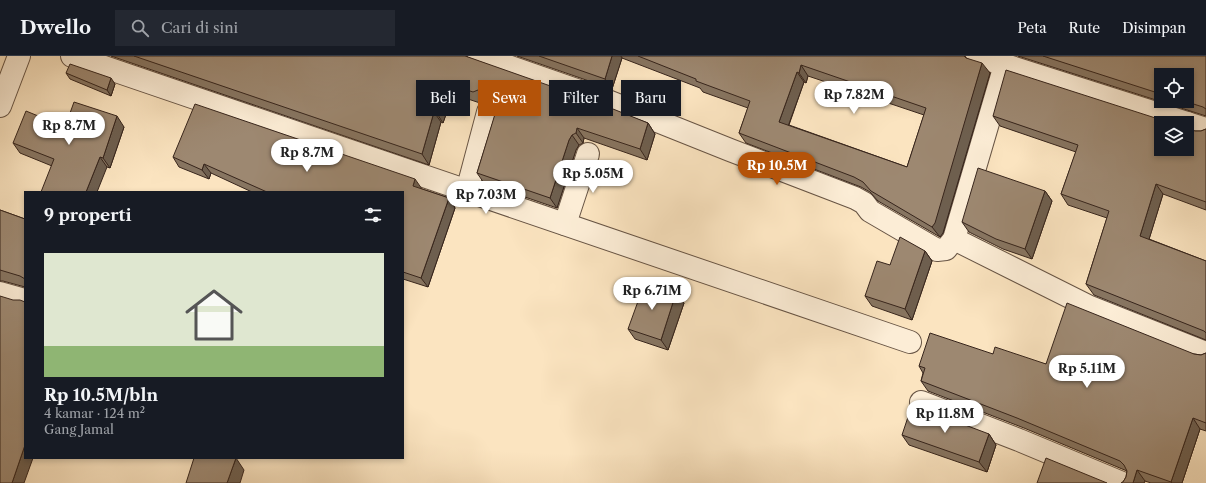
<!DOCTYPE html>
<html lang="id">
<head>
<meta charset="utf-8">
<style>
  body { margin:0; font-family:"Libre Caslon Text",serif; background:#242831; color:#f1f3f6; height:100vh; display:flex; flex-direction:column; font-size:15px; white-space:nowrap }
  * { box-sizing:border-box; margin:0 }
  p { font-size:13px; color:#9ea1a6 }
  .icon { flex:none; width:22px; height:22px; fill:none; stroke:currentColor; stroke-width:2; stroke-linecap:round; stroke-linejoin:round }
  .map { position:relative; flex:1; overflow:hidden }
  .panel { position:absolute; left:24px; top:135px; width:380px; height:268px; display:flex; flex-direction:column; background:#171b24; border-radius:0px; box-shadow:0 2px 6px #0003 }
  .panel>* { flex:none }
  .top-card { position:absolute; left:416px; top:24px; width:380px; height:36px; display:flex; gap:8px }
  .controls { position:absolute; left:1154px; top:12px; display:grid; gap:8px }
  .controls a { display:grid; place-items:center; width:40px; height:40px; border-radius:0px; background:#171b24; box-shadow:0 2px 6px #0003; font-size:20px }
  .price { position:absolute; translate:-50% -34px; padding:0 9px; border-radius:14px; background:#fff; color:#222; font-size:13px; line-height:26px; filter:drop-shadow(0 1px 2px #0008) }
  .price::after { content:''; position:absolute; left:50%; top:24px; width:12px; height:9px; margin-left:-6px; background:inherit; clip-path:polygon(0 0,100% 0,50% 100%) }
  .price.on { background:#b45309; color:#fff }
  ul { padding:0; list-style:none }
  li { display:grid; align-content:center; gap:8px; height:212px; padding:0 20px }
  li+li { border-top:1px solid #363941 }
  li span { display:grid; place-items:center; height:124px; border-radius:0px; color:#555 }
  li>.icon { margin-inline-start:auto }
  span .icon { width:72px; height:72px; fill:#fffc; stroke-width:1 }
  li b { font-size:17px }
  h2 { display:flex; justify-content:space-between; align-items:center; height:48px; padding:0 20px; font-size:17px }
  .chip { padding:0 14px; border-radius:0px; background:#171b24; box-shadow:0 2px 6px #0003; font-size:14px; line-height:36px }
  .chip.on { background:#b45309; color:#fff }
  header { display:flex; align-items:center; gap:24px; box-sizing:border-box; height:56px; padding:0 20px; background:#171b24; border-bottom:1px solid #363941 }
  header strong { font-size:19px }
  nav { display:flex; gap:22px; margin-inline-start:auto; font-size:14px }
  .search { width:280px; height:36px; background:#242831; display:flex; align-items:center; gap:10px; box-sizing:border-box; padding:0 14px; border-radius:0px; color:#9ea1a6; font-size:15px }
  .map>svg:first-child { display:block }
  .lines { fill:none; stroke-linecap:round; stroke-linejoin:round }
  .street-casing { stroke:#685545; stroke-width:24 }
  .street { stroke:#fcedd6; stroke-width:22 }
  .wall { fill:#877561; stroke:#37251c; fill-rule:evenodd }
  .shaded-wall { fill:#6e5f4f; stroke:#37251c }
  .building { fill:#9d8871; stroke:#37251c; fill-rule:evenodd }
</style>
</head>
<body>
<header>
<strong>Dwello</strong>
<div class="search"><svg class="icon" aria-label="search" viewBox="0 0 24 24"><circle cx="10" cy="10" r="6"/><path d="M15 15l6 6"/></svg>Cari di sini</div>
<nav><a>Peta</a><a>Rute</a><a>Disimpan</a></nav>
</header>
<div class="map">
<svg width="1206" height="427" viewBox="0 0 1206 427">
  <rect width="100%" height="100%" fill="#fbe4c0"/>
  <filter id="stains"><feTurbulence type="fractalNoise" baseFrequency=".005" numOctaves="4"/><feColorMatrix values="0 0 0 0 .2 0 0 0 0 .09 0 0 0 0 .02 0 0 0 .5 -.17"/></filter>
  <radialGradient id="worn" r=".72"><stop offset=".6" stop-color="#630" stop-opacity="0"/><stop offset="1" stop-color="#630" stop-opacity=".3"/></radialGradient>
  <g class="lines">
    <defs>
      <g id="street">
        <path d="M72,0l838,286"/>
        <path d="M479,0l126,44 125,50 125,48 9,5 6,8 67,39 9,-1 8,-10 51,-174"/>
        <path d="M977,0l210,67"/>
        <path d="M0,50l19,-50"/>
        <path d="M1187,67l19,6"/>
        <path d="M467,135l21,-79"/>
        <path d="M565,168l23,-70"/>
        <path d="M954,183l136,68 116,46"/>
        <path d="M0,237l25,7"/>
        <path d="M921,346l98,38 103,43"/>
      </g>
    </defs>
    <use href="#street" class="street-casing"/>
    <use href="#street" class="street"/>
  </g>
  <g class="wall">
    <path d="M111,0h356v1l181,66 7,11 -8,26 -63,-22 -1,5 -4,2 -3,5 -19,58 -73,-25 -7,-10 21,-67 -3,-4 -4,-2h-6l-5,3 -27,-9 -10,29 -2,-1 -12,43z"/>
    <path d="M517,0h448v1l25,16 -47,160 -3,4 -62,-36 -8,-9 -9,-5 -115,-44 -7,-10 9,-25 -45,-16 -3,-4 -78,-30 -10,31zM808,20l116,39 -17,52 -118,-42 15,-43 2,1z"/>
    <path d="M1018,0h188v60zM1161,19l26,26h-26z"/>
    <path d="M66,17l49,11 -4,12 -41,-17z"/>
    <path d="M993,60l202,15h6l5,-2v81l-43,-16 -14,45 57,22v79l-112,-45 -8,-11 21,-66 -39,-13 -7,-11 15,-42 -76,-26z"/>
    <path d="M65,71h59l-14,41 -3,-1 -55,-1 -32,-13 -7,-10z"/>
    <path d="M173,101l249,32 27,9 6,10 -27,79 -25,-8v-87h-151l-41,-19 -2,6 -30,-12z"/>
    <path d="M1045,135l7,10 -20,58 -29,-10 -34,-17 -7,-10z"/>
    <path d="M0,154l25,9v68l-22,-6h-3z"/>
    <path d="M925,195l7,10 -20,59 -40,-14 -7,-10 25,-31z"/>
    <path d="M684,247l-16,47 -33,-11 -7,-10z"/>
    <path d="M1206,297v78l-6,-2 -18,54h-31l-6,-2 -1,2h-23l2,-1 3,-5 1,-6 -103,-43 -96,-37 -7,-10 2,-8 -4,-7 74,-12 53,10 148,-10 7,1z"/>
    <path d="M989,378l7,11 -9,27 -78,-27 -7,-10z"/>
  </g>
  <g class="shaded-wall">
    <path d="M612,0h9l1,2 -10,31 -7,-10z"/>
    <path d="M982,7l8,10 -47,160 -3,4 -8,-10z"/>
    <path d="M801,9l7,11 -2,7 -7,-10z"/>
    <path d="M797,16l7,10 -18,50 -7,-10z"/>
    <path d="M111,22l4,6 -4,12 -4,-6z"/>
    <path d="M446,27l7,11 -10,29 -7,-11z"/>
    <path d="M434,56l7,10 -12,43 -7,-11z"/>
    <path d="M117,60l7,11 -14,41 -7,-10z"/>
    <path d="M648,67l7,11 -8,26 -7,-11z"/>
    <path d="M577,72l7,10 -1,5 -7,-10z"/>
    <path d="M572,79l7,10 -3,5 -19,58 -7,-10 19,-58z"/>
    <path d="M100,101l7,10 -10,25h-11z"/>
    <path d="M204,108l7,9 -2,6 -7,-9z"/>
    <path d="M415,123l7,10 -2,7 -7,-10z"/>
    <path d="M1156,128l7,10 -16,52 -7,-10z"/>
    <path d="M1045,135l7,10 -20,58 -7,-10z"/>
    <path d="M449,142l6,10 -27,79 -7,-9z"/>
    <path d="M925,195l7,10 -20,59 -7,-11z"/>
    <path d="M676,237l8,10 -16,47 -7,-10z"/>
    <path d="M1193,362l7,11 -18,54h-10l-1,-1z"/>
    <path d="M989,378l7,11 -9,27 -8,-10z"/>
    <path d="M25,389v13h8l-9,25h-12z"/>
    <path d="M236,402l8,12 -4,13h-13z"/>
    <path d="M1137,414l8,11 -1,2h-11z"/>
  </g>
  <g class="building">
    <path d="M134,0h331l3,1 125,44 55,22 -8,26 -63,-21 -1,5 -4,2 -3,5 -19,58 -73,-25 22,-72 -6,-2 -4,-6 -5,-3h-6l-5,2 -27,-9 -10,29h-2l-12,42z"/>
    <path d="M539,0h73l-7,23z"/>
    <path d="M638,0h326l2,2 16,5 -47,160 -3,4 -61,-36 -8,-9 -9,-5 -115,-44 11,-32 -54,-20v-2zM801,9l125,43 -19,59 -128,-45 18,-50 2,1z"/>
    <path d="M1043,0h163v53l-3,-2 -19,-6h3v-26h-26v19z"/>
    <path d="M70,8l41,14 -4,12 -41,-17z"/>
    <path d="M1006,14l165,53h-10v26h26v-21l8,3h6l5,-2v73l-50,-18 -16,52 66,25v72l-2,-2 -118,-47 23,-73 -48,-17 17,-49 -85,-29z"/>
    <path d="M74,46l43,14 -14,42 -3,-1 -14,35h-45l13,-33 -41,-16 13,-32 39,16z"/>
    <path d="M195,48l220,75 -2,7 36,12 -28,80 -18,-6v-80h-136l-63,-28 -2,6 -29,-13z"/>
    <path d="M978,112l67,23 -20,58 -29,-10 -34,-17z"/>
    <path d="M0,154l25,9v60l-5,-3 -20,-6z"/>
    <path d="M900,181l25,14 -20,58 -40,-13 12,-35 13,4z"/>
    <path d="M645,226l31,11 -15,47 -33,-11z"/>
    <path d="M0,240l13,4h7l5,2v143l-13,38h-12z"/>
    <path d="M1067,247l127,51 7,1 5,-2v70l-13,-5 -22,64 -34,-12 -4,13h-12l2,-1 3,-5 1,-6 -3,-6 -4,-4 -103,-43 -96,-37 4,-13 -6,-2 11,-33 63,21 2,-7 51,17z"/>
    <path d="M912,349l77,29 -10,28 -77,-27z"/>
    <path d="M194,402h42l-9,25h-41z"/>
    <path d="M1046,402l61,25h-70z"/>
  </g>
  <rect width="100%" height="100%" filter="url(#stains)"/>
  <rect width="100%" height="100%" fill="url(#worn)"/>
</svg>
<div class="controls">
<a><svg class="icon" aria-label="locate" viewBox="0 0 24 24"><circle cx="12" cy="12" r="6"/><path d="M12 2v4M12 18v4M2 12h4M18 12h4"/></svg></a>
<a><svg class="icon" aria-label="layers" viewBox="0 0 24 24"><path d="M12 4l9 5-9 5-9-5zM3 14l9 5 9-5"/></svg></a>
</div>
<b class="price" style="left:854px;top:59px">Rp 7.82M</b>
<b class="price" style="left:69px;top:90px">Rp 8.7M</b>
<b class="price" style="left:307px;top:117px">Rp 8.7M</b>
<b class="price on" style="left:777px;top:130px">Rp 10.5M</b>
<b class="price" style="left:593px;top:138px">Rp 5.05M</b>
<b class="price" style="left:486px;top:159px">Rp 7.03M</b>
<b class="price" style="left:652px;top:255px">Rp 6.71M</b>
<b class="price" style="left:1087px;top:333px">Rp 5.11M</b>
<b class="price" style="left:945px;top:378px">Rp 11.8M</b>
<div class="top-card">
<a class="chip">Beli</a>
<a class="chip on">Sewa</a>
<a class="chip">Filter</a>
<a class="chip">Baru</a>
</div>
<section class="panel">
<h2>9 properti<svg class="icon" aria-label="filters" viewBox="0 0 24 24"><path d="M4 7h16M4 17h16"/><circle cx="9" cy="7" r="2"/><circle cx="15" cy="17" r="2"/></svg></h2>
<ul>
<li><span style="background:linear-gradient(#dfe7d0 75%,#8fb573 0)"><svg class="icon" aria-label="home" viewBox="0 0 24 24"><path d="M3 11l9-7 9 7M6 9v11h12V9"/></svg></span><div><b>Rp 10.5M/bln</b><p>4 kamar · 124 m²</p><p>Gang Jamal</p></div></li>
</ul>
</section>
</div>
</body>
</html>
